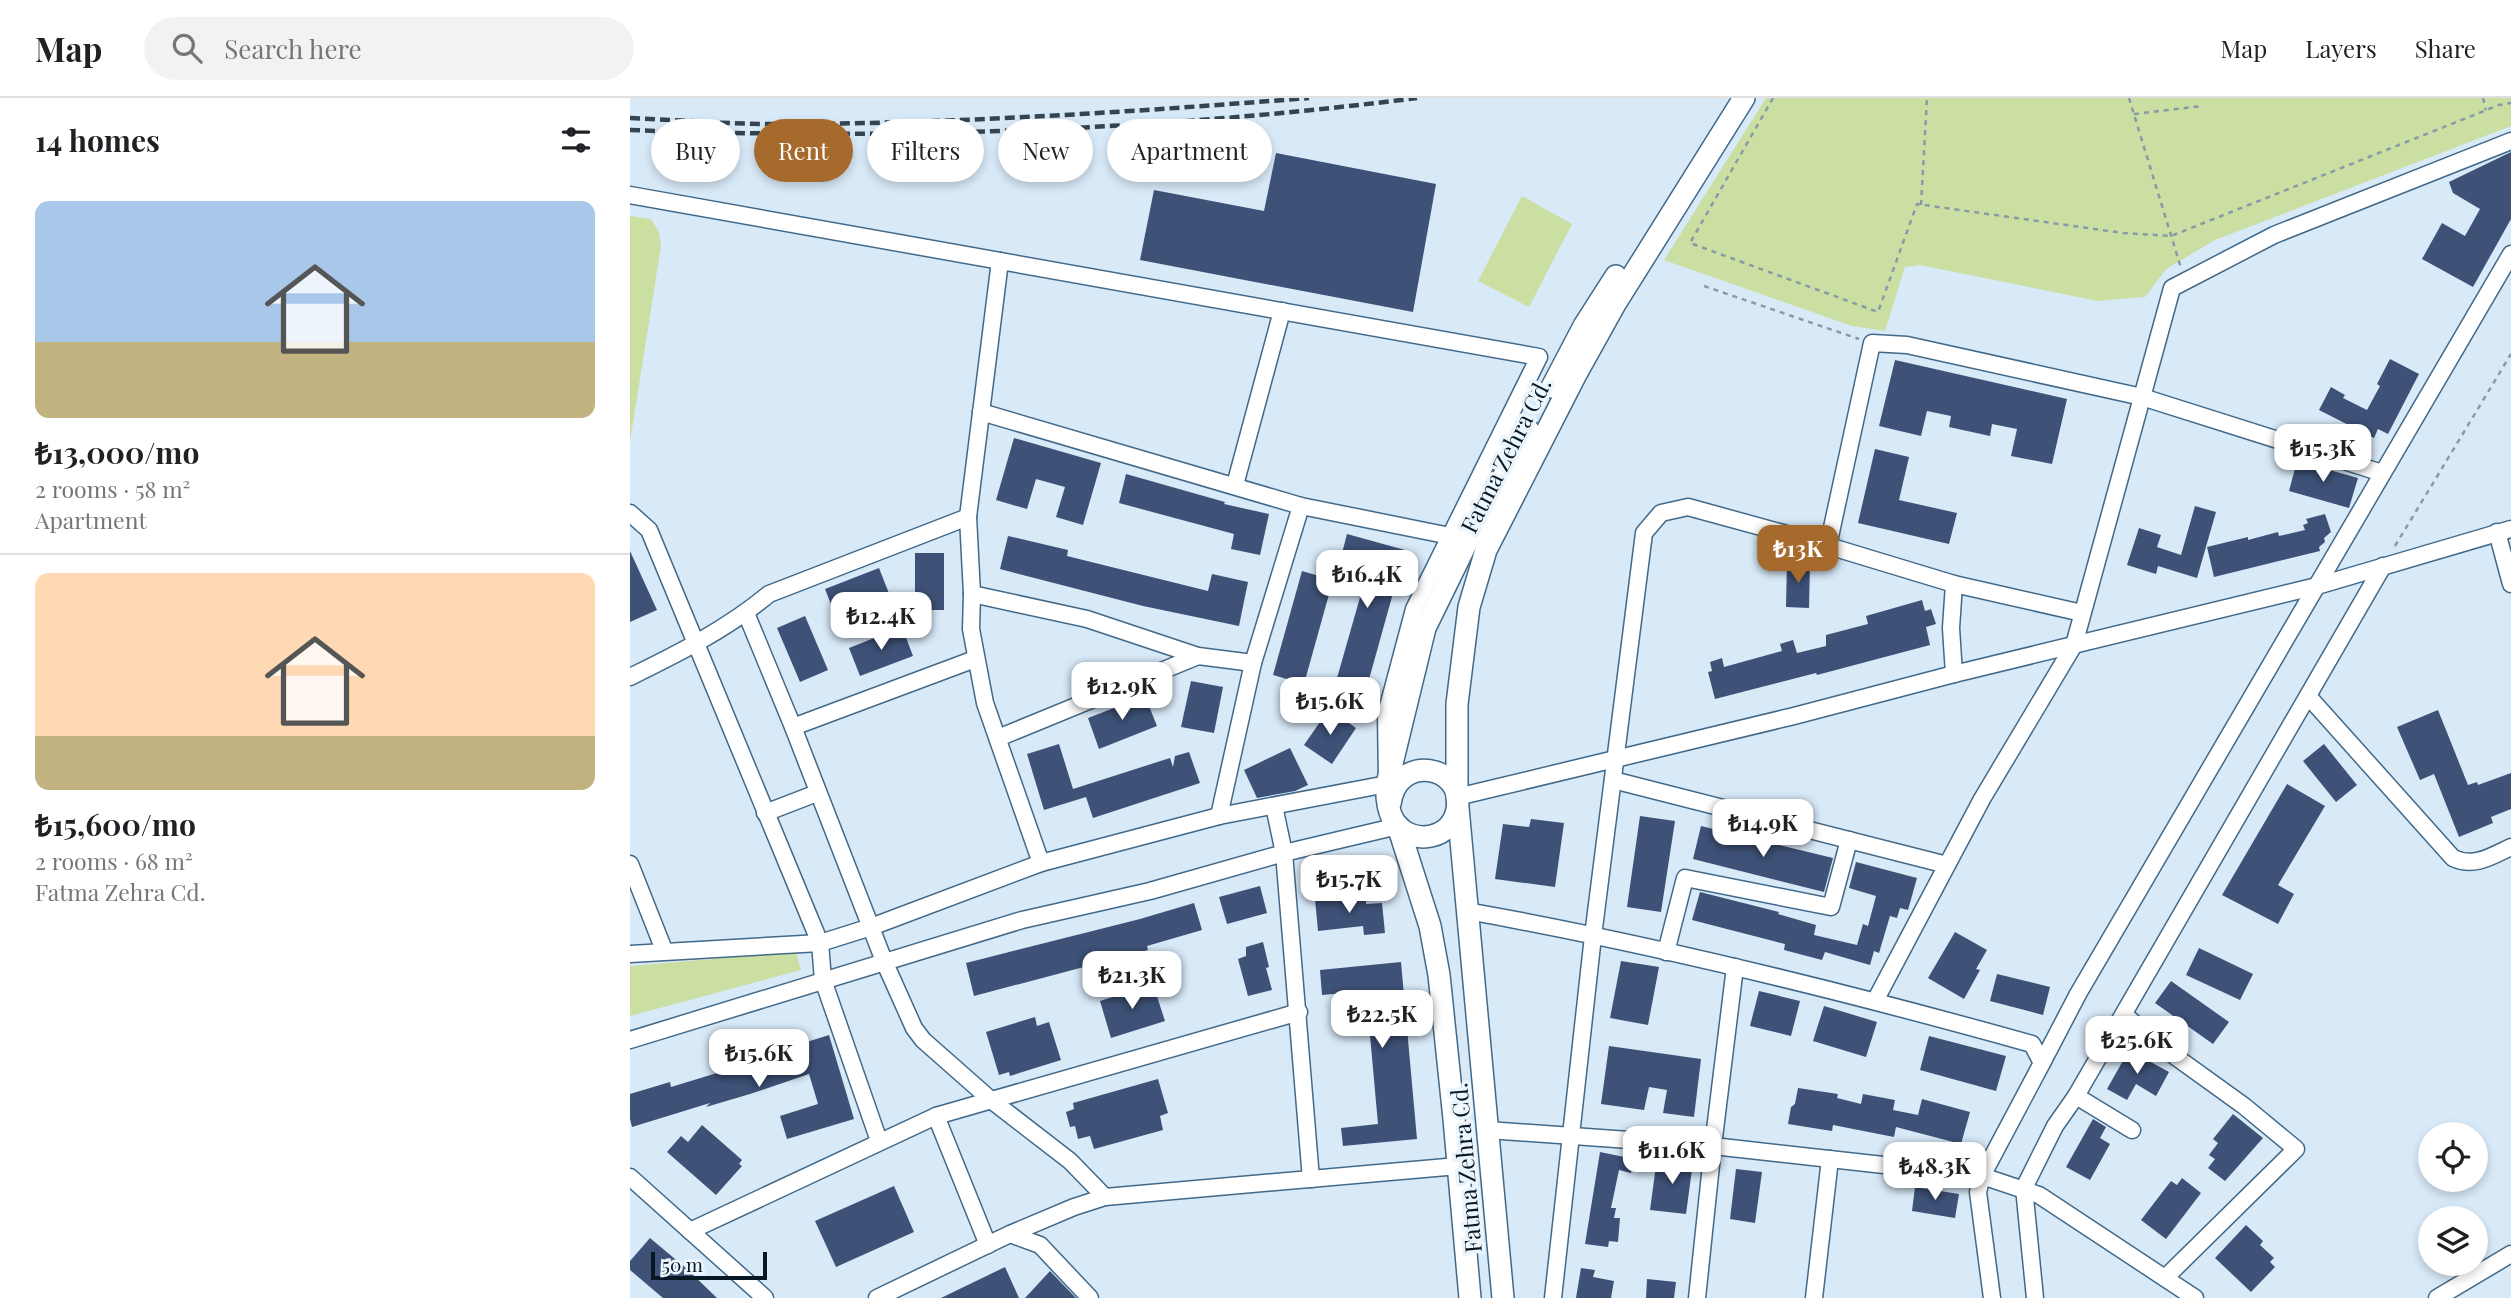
<!DOCTYPE html>
<html lang="en">
<head>
<meta charset="utf-8">
<style>
  body { margin:0; font-family:"Playfair Display",serif; background:#f2f2f2; color:#202124; height:100vh; display:flex; flex-direction:column; font-size:26px; white-space:nowrap }
  * { box-sizing:border-box; margin:0 }
  p { font-size:23px; color:#757577 }
  .icon { flex:none; width:38px; height:38px; fill:none; stroke:currentColor; stroke-width:2; stroke-linecap:round; stroke-linejoin:round }
  .map { position:relative; flex:1; overflow:hidden }
  .panel { display:flex; flex-direction:column; background:#fff; width:630px }
  .panel>* { flex:none }
  .guide { position:absolute; left:21px; top:21px; width:665px; height:63px; display:flex; gap:14px }
  .fabs { position:absolute; left:1788px; top:1024px; display:grid; gap:14px }
  .fabs a { display:grid; place-items:center; width:70px; height:70px; border-radius:50%; background:#fff; box-shadow:0 4px 10px #0003; font-size:35px }
  .scale { position:absolute; left:21px; bottom:18px; width:116px; box-sizing:border-box; padding-left:7px; border:4px solid #071824; border-top:0; font-size:19px; line-height:24px; white-space:nowrap; color:#071824; -webkit-text-stroke:5px #ecf5fc; paint-order:stroke }
  .price { position:absolute; translate:-50% -60px; padding:0 16px; border-radius:14px; background:#fff; color:#222; font-size:23px; line-height:46px; filter:drop-shadow(0 2px 4px #0008) }
  .price::after { content:''; position:absolute; left:50%; top:42px; width:21px; height:16px; margin-left:-10px; background:inherit; clip-path:polygon(0 0,100% 0,50% 100%) }
  .price.active { background:#a66a2c; color:#fff }
  ul { padding:0; list-style:none }
  li { display:grid; align-content:center; gap:14px; height:371px; padding:0 35px }
  li+li { border-top:2px solid #e0e0e0 }
  li span { display:grid; place-items:center; height:217px; border-radius:14px; color:#555 }
  li>.icon { margin-inline-start:auto }
  span .icon { width:126px; height:126px; fill:#fffc; stroke-width:1 }
  li b { font-size:30px }
  h2 { display:flex; justify-content:space-between; align-items:center; height:84px; padding:0 35px; font-size:30px }
  .tag { padding:0 24px; border-radius:32px; background:#fff; box-shadow:0 4px 10px #0003; font-size:24px; line-height:63px }
  .tag.active { background:#a66a2c; color:#fff }
  header { display:flex; align-items:center; gap:42px; box-sizing:border-box; height:98px; padding:0 35px; background:#fff; border-bottom:2px solid #e0e0e0 }
  header strong { font-size:33px }
  nav { display:flex; gap:38px; margin-inline-start:auto; font-size:24px }
  .search { width:490px; height:63px; background:#f2f2f2; display:flex; align-items:center; gap:18px; box-sizing:border-box; padding:0 24px; border-radius:38px; color:#757577; font-size:26px }
  main { display:flex; flex:1; min-height:0 }
  .map>svg:first-child { display:block }
  .green { fill:#cbdfa3 }
  .building { fill:#3e5278 }
  .lines { fill:none; stroke-linecap:round; stroke-linejoin:round }
  .minor-casing { stroke:#416989; stroke-width:19 }
  .secondary-casing { stroke:#416989; stroke-width:24 }
  .path { stroke:#899aa7; stroke-width:2.5; stroke-dasharray:5 5; stroke-linecap:butt }
  .minor { stroke:#fff; stroke-width:16 }
  .secondary { stroke:#fff; stroke-width:21 }
  .rail { stroke:#344551; stroke-width:4.5; stroke-dasharray:10 5; stroke-linecap:butt }
  .labels { text-anchor:middle; dominant-baseline:central; stroke-width:7; stroke-linejoin:round; paint-order:stroke }
  .street-label { font-size:23px; fill:#071824; stroke:#ecf5fc }
</style>
</head>
<body>
<header>
<strong>Map</strong>
<div class="search"><svg class="icon" aria-label="search" viewBox="0 0 24 24"><circle cx="10" cy="10" r="6"/><path d="M15 15l6 6"/></svg>Search here</div>
<nav><a>Map</a><a>Layers</a><a>Share</a></nav>
</header>
<main>
<section class="panel">
<h2>14 homes<svg class="icon" aria-label="filters" viewBox="0 0 24 24"><path d="M4 7h16M4 17h16"/><circle cx="9" cy="7" r="2"/><circle cx="15" cy="17" r="2"/></svg></h2>
<ul>
<li><span style="background:linear-gradient(#a9c7e8 65%,#c2b280 0)"><svg class="icon" aria-label="home" viewBox="0 0 24 24"><path d="M3 11l9-7 9 7M6 9v11h12V9"/></svg></span><div><b>₺13,000/mo</b><p>2 rooms · 58 m²</p><p>Apartment</p></div></li>
<li><span style="background:linear-gradient(#ffd9b3 75%,#c2b280 0)"><svg class="icon" aria-label="home" viewBox="0 0 24 24"><path d="M3 11l9-7 9 7M6 9v11h12V9"/></svg></span><div><b>₺15,600/mo</b><p>2 rooms · 68 m²</p><p>Fatma Zehra Cd.</p></div></li>
</ul>
</section>
<div class="map">
<svg width="1881" height="1200" viewBox="0 0 1881 1200">
  <rect width="100%" height="100%" fill="#d8e9f8"/>
  <g class="green">
    <path d="M1136,0h745v28l-296,114 -49,29 -21,28 -47,4 -178,-36 -15,2 -20,64 -33,-5 -188,-66z"/>
    <path d="M892,98l50,28 -43,83 -51,-26z"/>
    <path d="M0,118l21,3 8,13 2,14 -31,196z"/>
    <path d="M166,854l5,18 -171,46v-50z"/>
  </g>
  <g class="building">
    <path d="M1881,54v67l-38,68 -51,-28 20,-36 23,13 15,-27 -27,-16 -4,-11z"/>
    <path d="M646,55l160,31 -23,128 -273,-52 14,-70 110,21z"/>
    <path d="M1760,261l29,15 -31,60 -10,-5 -4,9 -55,-28 12,-23 14,8 -2,3 24,12 13,-24 -3,-2z"/>
    <path d="M1265,262l172,39 -15,65 -41,-8 6,-27 -25,-5 -2,12 -41,-9 2,-11 -24,-5 -6,25 -42,-10z"/>
    <path d="M384,340l87,25 -18,62 -27,-8 9,-30 -29,-8 -9,30 -31,-9z"/>
    <path d="M1245,351l34,8 -10,43 58,13 -8,31 -91,-21z"/>
    <path d="M1667,363l61,17 -9,30 -60,-17z"/>
    <path d="M496,376l99,28 -1,2 45,10 -9,41 -29,-6 3,-15 -115,-31z"/>
    <path d="M1565,408l21,6 -19,66 -39,-12 -2,8 -29,-9 12,-37 22,7 -4,12 24,8z"/>
    <path d="M1695,416l6,18 -7,6 1,4 -6,5 1,4 -106,26 -7,-30 41,-10v3l30,-8 1,4 26,-6 -2,-5 5,-2 -2,-4z"/>
    <path d="M717,436l58,16 -42,151 -30,-9 34,-119 -28,-8z"/>
    <path d="M378,438l60,14 -1,6 141,35 4,-17 36,8 -9,44 -96,-20 -143,-37z"/>
    <path d="M0,453l27,59 -27,12z"/>
    <rect x="285" y="455" width="29" height="57"/>
    <path d="M1157,464h23l-1,46 -23,-1z"/>
    <path d="M249,470l11,28 -54,21 -11,-28z"/>
    <path d="M672,473l31,9 -29,104 -31,-9z"/>
    <path d="M1292,502l3,11 6,-2 5,15 -10,3 4,18 -113,30 -1,-2 -101,26 -7,-27 4,-1 -2,-9 12,-4 2,9 58,-16 -2,-7 13,-4 4,13 29,-7v-11l42,-11 -2,-8z"/>
    <path d="M175,518l23,54 -28,12 -23,-54z"/>
    <path d="M272,529l11,29 -53,20 -11,-28z"/>
    <path d="M561,583l32,6 -9,46 -33,-6z"/>
    <path d="M515,598l12,30 -58,23 -11,-31z"/>
    <path d="M699,611l27,19 -24,36 -28,-19z"/>
    <path d="M1808,612l30,75 9,-3 1,3 33,-12v36l-20,8 2,6 -34,14 -25,-63 -14,6 -23,-53z"/>
    <path d="M429,646l14,45 97,-31 3,9 2,-11 14,-4 11,31 -107,35 -7,-21 -42,13 -17,-56z"/>
    <path d="M1694,646l33,41 -21,17 -33,-41z"/>
    <path d="M660,650l18,37 -13,6 -38,7 -13,-28z"/>
    <path d="M1657,686l38,22 -47,79 16,9 -16,30 -56,-29z"/>
    <path d="M1010,718l35,5 -14,91 -34,-5z"/>
    <path d="M901,721l33,4 -9,64 -60,-8 8,-55 26,3z"/>
    <path d="M1071,728l132,32 -9,34 -131,-33z"/>
    <path d="M1226,764l61,16 -9,32 -8,-2 -3,10 -7,-2 -11,37 -5,-2 -4,14 -45,-13 -3,8 -38,-10 1,-6 -93,-24 8,-28 79,20 -1,2 38,11 -2,10 43,10 6,-21 5,2 8,-30 -27,-8z"/>
    <path d="M630,788l7,27 -40,11 -8,-27z"/>
    <path d="M723,797l1,5 12,-1v5l16,-1 3,30 -21,2 -1,-9 -45,5 -3,-32z"/>
    <path d="M564,805l8,27 -55,16 1,4 -174,46 -8,-33 174,-44z"/>
    <path d="M1325,834l32,18 -11,19 4,1 -16,29 -36,-21z"/>
    <path d="M633,844l6,25 -3,1 6,22 -24,6 -10,-37 8,-3v-9z"/>
    <path d="M1569,850l54,26 -13,26 -54,-25z"/>
    <path d="M991,863l38,6 -11,58 -38,-7z"/>
    <path d="M771,864l16,177 -74,7 -2,-18 37,-4 -12,-133 -44,4 -2,-25z"/>
    <path d="M1367,876l53,13 -7,28 -53,-14z"/>
    <path d="M1541,883l58,41 -16,22 -58,-41z"/>
    <path d="M523,886l12,37 -54,17 -11,-37z"/>
    <path d="M1129,893l41,10 -9,35 -41,-10z"/>
    <path d="M1194,908l53,16 -11,35 -53,-16z"/>
    <path d="M405,919l2,9 12,-4 12,38 -51,16 -1,-4 -10,3 -13,-43z"/>
    <path d="M199,937l25,84 -67,20 -7,-23 38,-12 -9,-30 -59,20 -44,13 4,-4 -78,24 -2,-8v-25l40,-12 1,5 92,-28 -1,-3z"/>
    <path d="M1299,938l77,20 -10,35 -76,-21z"/>
    <path d="M979,948l92,13 -7,58 -31,-4 4,-23 -18,-3 -5,23 -43,-6z"/>
    <path d="M1499,952l40,22 -13,24 -20,-12 -9,16 -20,-11z"/>
    <path d="M528,981l10,34 -8,3 3,14 -69,19 -4,-13 -12,3 -3,-13 -5,1 -4,-15 8,-3 -1,-6z"/>
    <path d="M1168,990l40,6 -1,4 24,6 2,-10 32,6 -2,10 25,5 4,-16 48,13 -9,32 -65,-17 -2,10 -61,-12 -1,6 -44,-7 3,-17 4,-3z"/>
    <path d="M1603,1016l30,24 -38,43 -17,-13 7,-9 -6,-4 9,-12 -5,-4z"/>
    <path d="M1463,1021l13,8 -6,11 10,6 -20,36 -24,-13z"/>
    <path d="M72,1027l40,35 -3,4 3,2 -26,29 -49,-43 14,-16 7,6z"/>
    <path d="M970,1054l34,7 -3,14 -12,-3 -8,38h5l-2,10h6l-2,24 -9,-1 -1,6 -23,-3z"/>
    <path d="M1027,1060l36,4 -7,52 -36,-4z"/>
    <path d="M1106,1071l26,3 -7,51 -25,-4z"/>
    <path d="M1552,1080l19,15 -35,46 -25,-19 30,-39 6,4z"/>
    <path d="M264,1088l20,46 -78,35 -21,-46z"/>
    <path d="M1285,1089l44,7 -4,24 -43,-7z"/>
    <path d="M1616,1127l17,16 -3,4 14,13 -4,4 5,5 -24,25 -36,-34z"/>
    <path d="M20,1140l37,31 30,29h-54l-33,-28v-9z"/>
    <path d="M375,1169l14,31h-78z"/>
    <path d="M951,1170l14,2 -2,7 21,4 -3,17h-35z"/>
    <path d="M420,1173l26,27h-51z"/>
    <path d="M1017,1181l29,3 -2,16h-28z"/>
  </g>
  <g class="lines">
    <defs>
      <g id="minor">
        <path d="M0,97l909,162 -125,252 -28,105 1,70 -168,32 -178,47 -170,64 -51,16 -190,11"/>
        <path d="M370,163l-32,256 4,77 -1,35 14,74 56,160"/>
        <path d="M351,314l320,94 149,30"/>
        <path d="M605,387l47,-174"/>
        <path d="M0,415l19,17 171,413 3,37 56,161"/>
        <path d="M1867,434l14,52"/>
        <path d="M1198,448l44,-203 35,2 235,52 240,76"/>
        <path d="M342,496l115,25 111,37 55,7"/>
        <path d="M116,515l47,114 91,234 30,67 9,12 68,60 79,61 35,36"/>
        <path d="M1324,576l-3,-46 3,-44"/>
        <path d="M0,579c49,-24 97,-48 139,-83l199,-77"/>
        <path d="M1678,598l145,162c21,10 39,-2 58,-11"/>
        <path d="M163,629l182,-68"/>
        <path d="M368,640l200,-82"/>
        <path d="M983,682l334,85"/>
        <path d="M827,699l337,-81 160,-42 363,-88 194,-57"/>
        <path d="M644,708l10,47 27,326"/>
        <path d="M135,715l52,-20"/>
        <path d="M589,718l34,-153 48,-157"/>
        <path d="M0,766l34,86"/>
        <path d="M837,813c190,34 379,81 565,133l10,19 -60,113 -4,16 14,106"/>
        <path d="M1036,854l19,-74 146,29 18,-67"/>
        <path d="M1245,903l107,-202 92,-154 98,-357 102,-53 237,-94"/>
        <path d="M1494,916l27,25 93,67 52,43 -131,129"/>
        <path d="M0,942l392,-120 128,-29 134,-38 114,-27"/>
        <path d="M1412,965l36,-69 433,-740"/>
        <path d="M1446,998l307,-530"/>
        <path d="M306,1018l52,129"/>
        <path d="M858,1032l225,16 269,30 57,19 156,103"/>
        <path d="M0,1079l135,121"/>
        <path d="M60,1133l246,-115 363,-104"/>
        <path d="M380,1136l64,-27 31,-10 353,-31"/>
        <path d="M247,1200l133,-64 30,11 50,53"/>
        <path d="M923,1200l40,-362 51,-403 17,-20 27,-6 124,34 142,43 128,29"/>
        <path d="M1067,1200l16,-152 22,-179"/>
        <path d="M1184,1200l16,-139"/>
        <path d="M1405,1200l-11,-110 31,-62 21,-30 56,34"/>
        <path d="M1807,1200l74,-44"/>
      </g>
      <g id="secondary">
        <path d="M922,289l32,-61 32,-50"/>
        <path d="M760,706c7,-52 76,-39 67,6 -6,28 -41,36 -60,15 -9,-10 -11,-28 -10,-41l38,-156 44,-90 60,-107"/>
        <path d="M768,728l32,100 9,49 15,144 16,179"/>
        <path d="M873,1200l-46,-501v-93l12,-97 17,-57 89,-174 40,-72 129,-206"/>
      </g>
    </defs>
    <use href="#minor" class="minor-casing"/>
    <use href="#secondary" class="secondary-casing"/>
    <g class="path">
      <path d="M1143,0l-83,145 188,69 39,-108 206,29 48,3 328,-131 12,-2"/>
      <path d="M1499,0l52,170"/>
      <path d="M1853,0l3,12"/>
      <path d="M1504,16l68,-8"/>
      <path d="M1291,107l6,-107"/>
      <path d="M1074,188l155,53"/>
      <path d="M1765,448l116,-192"/>
    </g>
    <use href="#minor" class="minor"/>
    <use href="#secondary" class="secondary"/>
    <g class="rail">
      <path d="M0,20c48,2 96,6 143,6 179,0 358,-12 536,-26"/>
      <path d="M0,32c263,10 526,1 787,-32"/>
    </g>
  </g>
  <g class="labels">
    <g class="street-label">
      <text transform="translate(875 357) rotate(-63)">Fatma Zehra Cd.</text>
      <text transform="translate(835 1070) rotate(-95)">Fatma Zehra Cd.</text>
    </g>
  </g>
</svg>
<div class="fabs">
<a><svg class="icon" aria-label="locate" viewBox="0 0 24 24"><circle cx="12" cy="12" r="6"/><path d="M12 2v4M12 18v4M2 12h4M18 12h4"/></svg></a>
<a><svg class="icon" aria-label="layers" viewBox="0 0 24 24"><path d="M12 4l9 5-9 5-9-5zM3 14l9 5 9-5"/></svg></a>
</div>
<div class="scale">50 m</div>
<b class="price" style="left:1693px;top:386px">₺15.3K</b>
<b class="price active" style="left:1168px;top:487px">₺13K</b>
<b class="price" style="left:737px;top:512px">₺16.4K</b>
<b class="price" style="left:251px;top:554px">₺12.4K</b>
<b class="price" style="left:492px;top:624px">₺12.9K</b>
<b class="price" style="left:700px;top:639px">₺15.6K</b>
<b class="price" style="left:1133px;top:761px">₺14.9K</b>
<b class="price" style="left:719px;top:817px">₺15.7K</b>
<b class="price" style="left:502px;top:913px">₺21.3K</b>
<b class="price" style="left:752px;top:952px">₺22.5K</b>
<b class="price" style="left:1507px;top:978px">₺25.6K</b>
<b class="price" style="left:129px;top:991px">₺15.6K</b>
<b class="price" style="left:1042px;top:1088px">₺11.6K</b>
<b class="price" style="left:1305px;top:1104px">₺48.3K</b>
<div class="guide">
<a class="tag">Buy</a>
<a class="tag active">Rent</a>
<a class="tag">Filters</a>
<a class="tag">New</a>
<a class="tag">Apartment</a>
</div>
</div>
</main>
</body>
</html>
